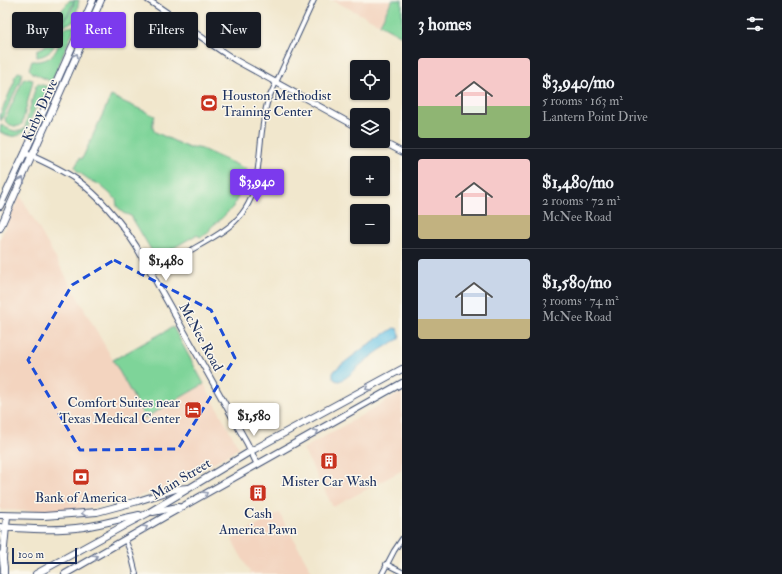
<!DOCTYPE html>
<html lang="en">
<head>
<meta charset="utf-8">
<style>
  body { margin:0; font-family:"IM FELL Double Pica",serif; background:#242831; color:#f1f3f6; height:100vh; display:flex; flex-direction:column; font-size:15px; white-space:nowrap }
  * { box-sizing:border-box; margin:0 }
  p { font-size:13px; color:#9ea1a6 }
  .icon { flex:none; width:22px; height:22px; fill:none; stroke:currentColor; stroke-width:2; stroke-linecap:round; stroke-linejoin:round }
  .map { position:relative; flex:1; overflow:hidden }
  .details { display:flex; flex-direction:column; background:#171b24; width:380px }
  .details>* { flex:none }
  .top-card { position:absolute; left:12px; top:12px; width:330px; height:36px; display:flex; gap:8px }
  .buttons { position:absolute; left:350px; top:60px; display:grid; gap:8px }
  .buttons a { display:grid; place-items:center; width:40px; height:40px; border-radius:4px; background:#171b24; box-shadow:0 1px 3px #0004; font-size:20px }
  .scale { position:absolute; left:12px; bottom:10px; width:65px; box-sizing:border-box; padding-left:4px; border:2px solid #1b2f5e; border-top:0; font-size:11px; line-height:14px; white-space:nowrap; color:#1b2f5e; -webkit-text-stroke:3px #fbf7ec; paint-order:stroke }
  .price { position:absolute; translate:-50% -34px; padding:0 9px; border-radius:4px; background:#fff; color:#222; font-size:13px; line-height:26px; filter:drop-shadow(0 1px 2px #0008) }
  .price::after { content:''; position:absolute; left:50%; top:24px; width:12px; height:9px; margin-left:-6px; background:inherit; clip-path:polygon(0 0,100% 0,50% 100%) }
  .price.selected { background:#7c3aed; color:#fff }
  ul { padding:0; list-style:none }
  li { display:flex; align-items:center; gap:12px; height:100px; padding:0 16px }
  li+li { border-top:1px solid #363941 }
  li span { display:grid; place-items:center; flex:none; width:112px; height:80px; border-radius:4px; color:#555 }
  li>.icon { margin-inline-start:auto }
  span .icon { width:48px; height:48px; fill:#fffc; stroke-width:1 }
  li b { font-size:17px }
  h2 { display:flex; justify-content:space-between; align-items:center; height:48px; padding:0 16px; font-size:17px }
  .chip { padding:0 14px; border-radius:4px; background:#171b24; box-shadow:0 1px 3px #0004; font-size:14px; line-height:36px }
  .chip.selected { background:#7c3aed; color:#fff }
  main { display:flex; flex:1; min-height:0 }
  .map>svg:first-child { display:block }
  .built { fill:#f3d4bf }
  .green { fill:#7ed499; stroke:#4c827c }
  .water { fill:#69c4e7; stroke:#427aa2 }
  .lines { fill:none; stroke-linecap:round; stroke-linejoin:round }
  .minor-casing { stroke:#3b4b6f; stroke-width:6 }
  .tertiary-casing { stroke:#3b4b6f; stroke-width:7 }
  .secondary-casing { stroke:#3b4b6f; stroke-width:8 }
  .primary-casing { stroke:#3b4b6f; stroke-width:8 }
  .minor { stroke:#fff; stroke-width:4 }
  .tertiary { stroke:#fff; stroke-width:5 }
  .secondary { stroke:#fff; stroke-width:6 }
  .primary { stroke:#fff; stroke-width:6 }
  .oneway { stroke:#8d97ae }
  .marked { fill:none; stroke:#1d4ed8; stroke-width:3; stroke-dasharray:8 5; stroke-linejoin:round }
  .labels { text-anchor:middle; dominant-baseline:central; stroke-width:3; stroke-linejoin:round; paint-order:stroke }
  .poi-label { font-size:14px; fill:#1b2f5e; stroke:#fbf7ec }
  .street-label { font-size:14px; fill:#1b2f5e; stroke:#fbf7ec }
</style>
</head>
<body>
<main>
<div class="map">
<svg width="402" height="574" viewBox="0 0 402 574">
  <rect width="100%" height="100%" fill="#fbf7ec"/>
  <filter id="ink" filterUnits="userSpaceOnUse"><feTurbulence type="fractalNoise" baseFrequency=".025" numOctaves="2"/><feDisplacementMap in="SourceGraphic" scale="8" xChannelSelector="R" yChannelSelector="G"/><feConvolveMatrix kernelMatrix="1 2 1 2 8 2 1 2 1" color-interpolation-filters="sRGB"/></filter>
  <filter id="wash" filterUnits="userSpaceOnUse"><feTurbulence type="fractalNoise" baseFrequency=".012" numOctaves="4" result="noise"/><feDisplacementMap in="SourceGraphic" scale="16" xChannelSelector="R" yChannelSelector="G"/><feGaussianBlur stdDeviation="0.9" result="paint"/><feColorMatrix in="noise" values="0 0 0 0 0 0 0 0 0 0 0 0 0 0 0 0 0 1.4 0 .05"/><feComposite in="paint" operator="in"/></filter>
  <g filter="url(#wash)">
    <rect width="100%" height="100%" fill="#f1e7cd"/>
    <g class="built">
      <path d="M332,0h60l-12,24z"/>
      <path d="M20,195l125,222 59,-33 35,64 -52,30 -24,10 -30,10 -40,9 -33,4h-35l-25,-1v-271z"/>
      <path d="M402,392v77l-1,2 -68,36 -30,-58z"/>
      <path d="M279,513l34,61h-62l-19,-34z"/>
    </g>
    <g class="green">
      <path d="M70,0l4,1 -6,13 -6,8 -6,6 -8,3 -1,-2z"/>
      <path d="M74,0h5l-4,21 -16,6c6,-8 16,-18 15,-27z"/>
      <path d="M392,0h10v36l-22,-12z"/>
      <path d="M75,26l-23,55h-2l-17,-8 -4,-4 3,-8c12,1 22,-3 26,-15 1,-3 1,-6 2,-9 2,-4 3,-5 3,-9z"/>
      <path d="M48,42l7,2c-4,8 -9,12 -18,13v-7l7,-3z"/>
      <path d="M18,72l4,1 -1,6 -20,42 -1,-6 15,-35 -1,-2z"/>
      <path d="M24,78l9,2 -11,44c-5,5 -10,1 -16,-1l-1,-4z"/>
      <path d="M38,84l8,2 4,2 -14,19 -4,9 -5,13 -2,-2 10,-38 1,-4z"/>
      <path d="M111,96l44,20c-2,5 -4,11 0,16l34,16h9l4,1 44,20 1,8 -14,30 -12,12 -10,8 -3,6 -7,4 -5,-2 -40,23 -25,-42 -8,-3 -6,-7 -1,-7 -16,-14 -9,-4 -14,-10 -2,-4 5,-9 2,1z"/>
      <path d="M1,125c8,4 17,10 24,3l1,2c-10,9 -14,7 -26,2z"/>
      <path d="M173,327l31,57 -59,34 -32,-58z"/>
    </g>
    <path class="water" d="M394,328l4,1c2,4 2,6 1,10 -12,6 -24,14 -35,23 -8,6 -15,16 -25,19l-4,-1 -2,-3v-4l3,-4 30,-23z"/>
  </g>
  <g filter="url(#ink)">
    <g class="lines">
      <defs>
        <g id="minor">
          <path d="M152,273c13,-7 26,-15 39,-23 31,-17 58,-30 65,-69 5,-27 4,-55 12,-81l46,-100"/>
          <path d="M125,539l6,15 5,20"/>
          <path d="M386,564l16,8"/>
          <path d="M382,574l12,-23 8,-12"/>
        </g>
        <g id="tertiary">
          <path d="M148,0c30,19 58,42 89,61l120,66"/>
          <path d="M381,141l21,11"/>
          <path d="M25,153c18,8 36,16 52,27 25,18 43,41 59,66l111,197 10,21"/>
        </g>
        <g id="secondary">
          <path d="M0,206l25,-53 68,-153"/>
          <path d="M0,228l101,-228"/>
        </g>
        <g id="primary">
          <path d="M153,512l25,-5"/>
          <path d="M0,515l44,1 53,-4 41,-11 38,-12 12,-1"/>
          <path d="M0,527c28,2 56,4 84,0 18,-3 36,-8 55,-12"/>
          <path d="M2,554l2,13v7"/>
          <path d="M3,558l4,-42"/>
          <path d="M36,574l89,-49 23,-12 103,-62 151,-82"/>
          <path d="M65,574l99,-57 238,-134"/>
        </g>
      </defs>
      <use href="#minor" class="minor-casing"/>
      <use href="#tertiary" class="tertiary-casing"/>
      <use href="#secondary" class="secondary-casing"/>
      <use href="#primary" class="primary-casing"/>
      <use href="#minor" class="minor"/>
      <use href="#tertiary" class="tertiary"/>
      <use href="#secondary" class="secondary"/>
      <use href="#primary" class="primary"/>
    </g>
    <defs><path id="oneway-chevron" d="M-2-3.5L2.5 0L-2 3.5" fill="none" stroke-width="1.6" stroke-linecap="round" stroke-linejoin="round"/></defs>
    <g class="oneway">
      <use href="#oneway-chevron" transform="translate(76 56) rotate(-66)"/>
      <use href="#oneway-chevron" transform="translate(22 180) rotate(-65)"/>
      <use href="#oneway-chevron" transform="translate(368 388) rotate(151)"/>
      <use href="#oneway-chevron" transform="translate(316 432) rotate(-29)"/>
      <use href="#oneway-chevron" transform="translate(205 494) rotate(-29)"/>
      <use href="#oneway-chevron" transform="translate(84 513) rotate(175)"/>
      <use href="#oneway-chevron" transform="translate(145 528) rotate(-30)"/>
      <use href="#oneway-chevron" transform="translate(95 557) rotate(-31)"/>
    </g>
  </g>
  <path class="marked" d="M114,260l97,50 24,48 -57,91 -98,1 -52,-90 44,-75z"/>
  <defs>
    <symbol id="stadium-square" viewBox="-11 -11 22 22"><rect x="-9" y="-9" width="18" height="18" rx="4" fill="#c8321e" stroke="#fbf7ec"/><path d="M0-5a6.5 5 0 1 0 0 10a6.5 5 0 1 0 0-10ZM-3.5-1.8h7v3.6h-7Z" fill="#fff"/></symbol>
    <symbol id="hotel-square" viewBox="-11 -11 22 22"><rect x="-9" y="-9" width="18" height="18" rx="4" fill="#c8321e" stroke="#fbf7ec"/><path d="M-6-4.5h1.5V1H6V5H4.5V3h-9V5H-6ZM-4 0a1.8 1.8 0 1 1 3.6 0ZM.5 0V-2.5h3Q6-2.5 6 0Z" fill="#fff"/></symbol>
    <symbol id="building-square" viewBox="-11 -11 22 22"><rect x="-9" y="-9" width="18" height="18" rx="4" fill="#c8321e" stroke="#fbf7ec"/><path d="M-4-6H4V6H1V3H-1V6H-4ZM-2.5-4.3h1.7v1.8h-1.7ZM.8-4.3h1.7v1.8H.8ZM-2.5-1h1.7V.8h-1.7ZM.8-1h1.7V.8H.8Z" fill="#fff"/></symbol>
    <symbol id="bank-square" viewBox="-11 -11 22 22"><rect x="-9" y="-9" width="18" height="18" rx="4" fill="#c8321e" stroke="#fbf7ec"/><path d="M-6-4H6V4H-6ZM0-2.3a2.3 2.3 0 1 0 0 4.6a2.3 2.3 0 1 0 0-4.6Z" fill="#fff"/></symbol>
  </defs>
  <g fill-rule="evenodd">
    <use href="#stadium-square" x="199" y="93" width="20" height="20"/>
    <use href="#hotel-square" x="183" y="400" width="20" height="20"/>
    <use href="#building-square" x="319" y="451" width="20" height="20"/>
    <use href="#bank-square" x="71" y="467" width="20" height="20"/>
    <use href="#building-square" x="248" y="483" width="20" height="20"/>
  </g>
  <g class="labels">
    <g class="poi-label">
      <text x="222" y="95" text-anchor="start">Houston Methodist<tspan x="222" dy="16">Training Center</tspan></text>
      <text x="180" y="402" text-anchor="end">Comfort Suites near<tspan x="180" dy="16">Texas Medical Center</tspan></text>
      <text x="329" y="481">Mister Car Wash</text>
      <text x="81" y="497">Bank of America</text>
      <text x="258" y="513">Cash<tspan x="258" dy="16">America Pawn</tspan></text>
    </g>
    <g class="street-label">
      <text transform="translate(40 110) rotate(-66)">Kirby Drive</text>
      <text transform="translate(201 337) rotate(61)">McNee Road</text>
      <text transform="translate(181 479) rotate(-31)">Main Street</text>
    </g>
  </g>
</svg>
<div class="buttons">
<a><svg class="icon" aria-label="locate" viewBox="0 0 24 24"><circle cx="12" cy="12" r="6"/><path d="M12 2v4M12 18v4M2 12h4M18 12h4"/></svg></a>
<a><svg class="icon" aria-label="layers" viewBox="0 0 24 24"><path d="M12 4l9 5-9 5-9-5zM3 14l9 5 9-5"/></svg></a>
<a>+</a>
<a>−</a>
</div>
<div class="scale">100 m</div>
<b class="price selected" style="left:257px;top:203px">$3,940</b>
<b class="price" style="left:166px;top:282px">$1,480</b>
<b class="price" style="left:254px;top:437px">$1,580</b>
<div class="top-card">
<a class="chip">Buy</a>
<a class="chip selected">Rent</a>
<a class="chip">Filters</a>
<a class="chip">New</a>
</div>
</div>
<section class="details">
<h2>3 homes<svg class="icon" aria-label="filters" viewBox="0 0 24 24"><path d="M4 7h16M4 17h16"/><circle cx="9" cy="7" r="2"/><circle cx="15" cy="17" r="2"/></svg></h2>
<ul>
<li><span style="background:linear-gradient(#f6c9c9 60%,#8fb573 0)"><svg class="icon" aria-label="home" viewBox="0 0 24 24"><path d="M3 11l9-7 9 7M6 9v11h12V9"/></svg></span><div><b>$3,940/mo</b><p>5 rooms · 163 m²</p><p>Lantern Point Drive</p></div></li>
<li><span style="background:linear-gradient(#f6c9c9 70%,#c2b280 0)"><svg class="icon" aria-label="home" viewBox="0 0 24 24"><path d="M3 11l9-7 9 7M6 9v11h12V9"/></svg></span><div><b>$1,480/mo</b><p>2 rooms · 72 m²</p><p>McNee Road</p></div></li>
<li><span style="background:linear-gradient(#c9d6e8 75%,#c2b280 0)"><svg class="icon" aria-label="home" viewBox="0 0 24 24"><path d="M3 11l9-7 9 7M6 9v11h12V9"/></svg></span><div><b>$1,580/mo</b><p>3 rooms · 74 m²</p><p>McNee Road</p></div></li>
</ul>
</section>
</main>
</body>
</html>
